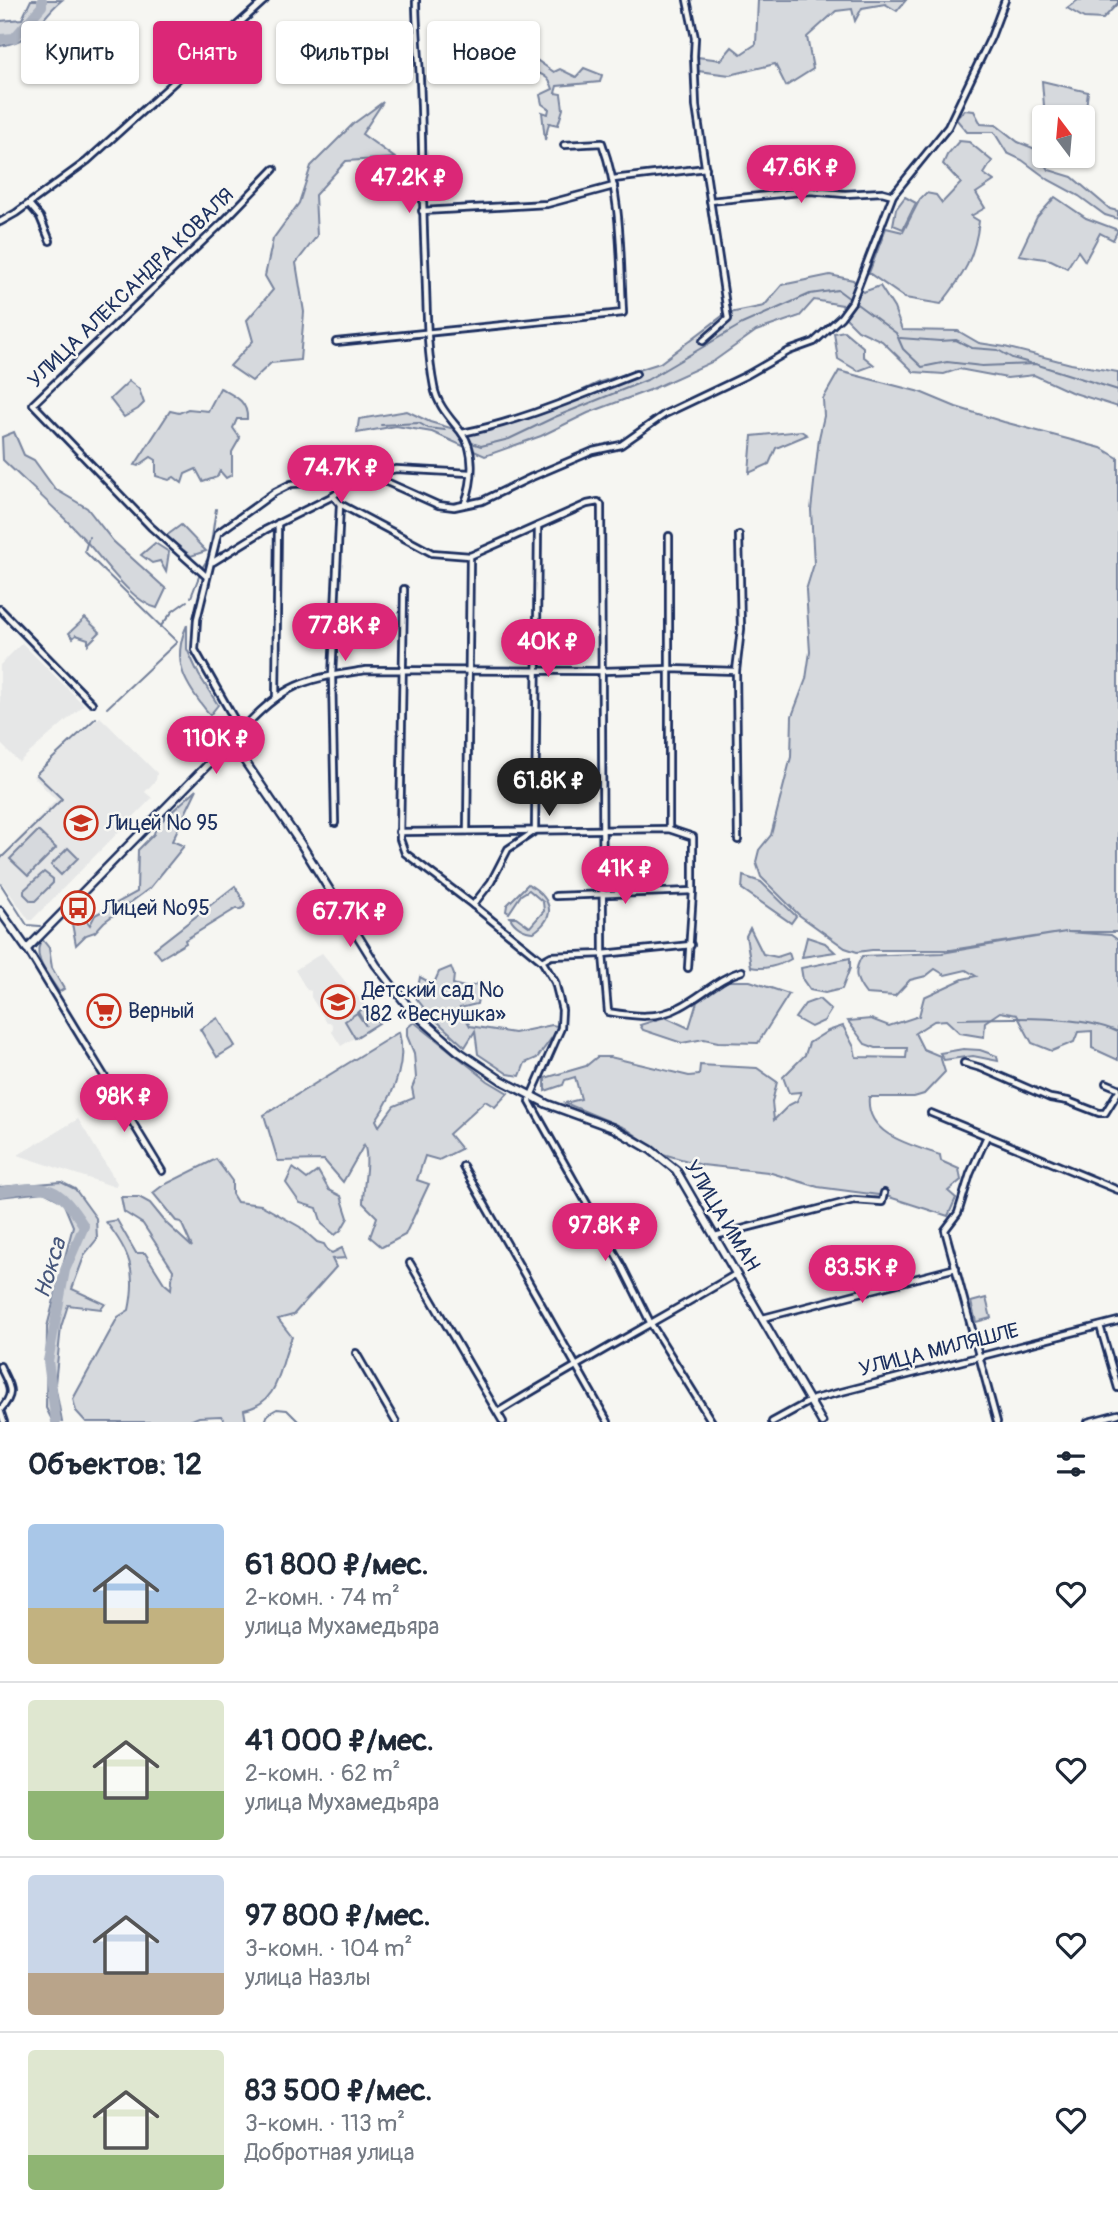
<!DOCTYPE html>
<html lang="ru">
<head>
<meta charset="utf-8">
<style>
  body { margin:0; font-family:Pangolin,sans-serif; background:#f6f6f7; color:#1f2937; height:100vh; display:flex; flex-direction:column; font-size:26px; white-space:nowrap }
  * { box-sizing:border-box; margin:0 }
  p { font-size:23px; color:#747a83 }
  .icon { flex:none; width:38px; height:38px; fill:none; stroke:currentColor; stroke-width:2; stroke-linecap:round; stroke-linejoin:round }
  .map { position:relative; height:1422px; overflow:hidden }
  .side { display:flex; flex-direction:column; background:#fff; flex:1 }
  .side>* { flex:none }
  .hud { position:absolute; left:21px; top:21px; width:700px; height:63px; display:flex; gap:14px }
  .needle { width:46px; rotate:344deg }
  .tools { position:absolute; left:1032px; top:105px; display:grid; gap:14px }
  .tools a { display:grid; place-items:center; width:63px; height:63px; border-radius:7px; background:#fff; box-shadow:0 2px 5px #0004; font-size:35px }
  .price { position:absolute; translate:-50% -60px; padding:0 16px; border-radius:24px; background:#db2777; color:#fff; font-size:23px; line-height:46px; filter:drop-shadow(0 2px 4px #0008) }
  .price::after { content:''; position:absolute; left:50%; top:42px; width:21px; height:16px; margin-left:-10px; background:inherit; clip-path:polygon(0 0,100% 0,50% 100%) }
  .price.selected { background:#222; color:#fff }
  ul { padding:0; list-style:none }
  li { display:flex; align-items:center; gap:21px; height:175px; padding:0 28px }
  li+li { border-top:2px solid #e0e1e3 }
  li span { display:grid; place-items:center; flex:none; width:196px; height:140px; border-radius:7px; color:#555 }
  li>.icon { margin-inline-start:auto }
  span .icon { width:84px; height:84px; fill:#fffc; stroke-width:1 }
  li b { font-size:30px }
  h2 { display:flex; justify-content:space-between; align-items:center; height:84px; padding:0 28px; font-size:30px }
  .chip { padding:0 24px; border-radius:7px; background:#fff; box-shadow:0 2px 5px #0004; font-size:24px; line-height:63px }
  .chip.selected { background:#db2777; color:#fff }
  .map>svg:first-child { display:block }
  .built { fill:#e6e7e7 }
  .green { fill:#d6d9dd; stroke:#78849e; stroke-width:2 }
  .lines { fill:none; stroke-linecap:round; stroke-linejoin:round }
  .stream { stroke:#717e99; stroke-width:2 }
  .river { stroke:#abb2c0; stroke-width:10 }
  .street-casing { stroke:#1b2f5e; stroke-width:10 }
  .secondary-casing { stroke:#1b2f5e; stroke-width:11 }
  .street { stroke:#f6f6f2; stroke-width:4.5 }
  .secondary { stroke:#f6f6f2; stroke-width:6 }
  .labels { text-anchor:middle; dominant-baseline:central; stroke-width:5; stroke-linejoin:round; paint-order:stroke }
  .street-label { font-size:21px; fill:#1b2f5e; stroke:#f6f6f2 }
  .poi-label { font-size:21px; fill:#1b2f5e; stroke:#f6f6f2; text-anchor:start }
  .water-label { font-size:23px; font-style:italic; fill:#46567b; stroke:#f6f6f2 }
</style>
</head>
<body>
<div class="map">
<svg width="1118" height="1422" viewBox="0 0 1118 1422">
  <rect width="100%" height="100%" fill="#f6f6f2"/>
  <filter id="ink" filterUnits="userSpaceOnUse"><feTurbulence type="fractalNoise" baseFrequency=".0143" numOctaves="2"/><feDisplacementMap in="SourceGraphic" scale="14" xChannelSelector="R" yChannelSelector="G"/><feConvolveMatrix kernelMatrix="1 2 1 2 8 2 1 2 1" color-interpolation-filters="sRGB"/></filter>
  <g filter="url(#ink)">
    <g class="built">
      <path d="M22,643l62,62 -65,57 -19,-19v-78z"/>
      <path d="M100,717l57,56 -1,7 -11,12 7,6 -120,122h-3l-29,-40v-22l56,-58 -23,-24z"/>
      <path d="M322,953l57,70 -38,23 -9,-14 1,-5 -2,-4h-4l-16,-26v-6l-4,-1 -12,-20z"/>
      <path d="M78,1119l39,64 -2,4 -97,-32z"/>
    </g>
    <g class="green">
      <path d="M31,0h31c-25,20 -24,40 -62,46v-25l22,-2z"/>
      <path d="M758,0h148l-9,11 -12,-7 -23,4 -7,13 -3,-12 -16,2 -29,26 6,32 -27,17 -11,-22 -45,11 -32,-4 -1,-14 24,3 11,-13 9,7 15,-10z"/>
      <path d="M1078,0h40v3l-15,16 -19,-1 -17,-10z"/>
      <path d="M528,54l26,18 6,-3 16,8 8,-9 18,7 -2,7 -43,4 -2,7 6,1 2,15 -5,16 -9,-2 -4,17 -3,-28 6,2 1,-5 -7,-5 -2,-9 13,-6c-4,-14 -13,-16 -27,-19z"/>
      <path d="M1042,81l46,11 -5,40v-15h-38v7l-8,-6 7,-12z"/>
      <path d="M383,102l-21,32 33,24 -49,3 -31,34 2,41 -21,27 8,49 -4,48 -29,3 -19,18 -22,-15 23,-25 -6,-21 26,-30 -8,-14 8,-37 26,-36 12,-37 42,-42z"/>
      <path d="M964,110l10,1 7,13 15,1 22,17 20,8 11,20 23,7 38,32 8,2v8l-13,-4 -26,-19 -30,-16 -27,-20 -15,-7 -13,-21h-27l-11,-13z"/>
      <path d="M959,141l10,1 23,19 -8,13 10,7 -18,12 9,15 -14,8 8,5c-4,36 -15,54 -38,83l-36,-6 -36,-25 17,-45 17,4 17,-33 6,-6 10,2 6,8 19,-20 -18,-19 4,-9z"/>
      <path d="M905,197l11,6 -13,26 -10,-4 3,-16z"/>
      <path d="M1055,197l31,21 32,12 -5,10 -13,-7 -15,28 -7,-10 -11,17 -16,-8 -32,-5 18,-38z"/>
      <path d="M830,275l23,5 10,12 17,-6 14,22 8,22 56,1 21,12 26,4 66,17 47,8v35l-47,-15 -37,-17 -27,3 -48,-9 -15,5 -30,-2 -32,-31 -24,-11 -12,-12 -4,-13 -28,-5 -14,16 -44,15 -42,30 -64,29 -62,23 -47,23 -56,20 -53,-24 -36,-6 -39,7 2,-14 48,-8 23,11 41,12 77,-27 52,-25 60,-19 65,-49 39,-8 18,-21z"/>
      <path d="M844,331l19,16v9l11,9 -16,6 -20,-12 -4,-26z"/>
      <path d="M839,371l81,21 36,15 48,15 97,26 17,10v474h-51l44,3 7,5v120l-26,-12v-17l-14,1 -4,10 -22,9 -20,-8 -15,-28 -17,-3 -15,10 -1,15 -24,-4 -14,-13 -12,1 -19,12 8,16 17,7 5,16 -21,22 -10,3h-45c-4,38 42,48 71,58l1,6 18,8 2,11 -13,11 8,7 -8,18 -62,-20 -68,-9 -50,-15 -66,-7 -39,-11 -38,-26 -60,-25 16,-4 -6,-22 -10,3 -2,5 -18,6v-13l41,-12 11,-9h13l79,19 10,-1 1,-10 57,3 20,14 -5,20 2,18 15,-15 8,-4 4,-9 -12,1 -6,-16 22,-22 4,-12 19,-12 15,-5 11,21 2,10 50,1 1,-10h-31l-11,-4 -17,-23 23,-2 18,7 30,-10 5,-19 39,-18 13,-3 -10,-6 -21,5 -10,-6 -9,7 -16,4 -15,16 -29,-2c-11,-14 -13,-23 -4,-38l80,-3 124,-21 -115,18h-79l-15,2 -12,-4 -46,-33 -38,-38 -5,-15 3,-12 12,-15 20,-78 1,-41 14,-37 4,-27 -4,-62 8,-26 -3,-54 8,-72 5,-22 -1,-17z"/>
      <path d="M129,381l10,8 5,14 -6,6 -14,8 -14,-18z"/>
      <path d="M220,388c15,8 28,13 27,31h-10l-4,9 7,10 -8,14v23l-6,3 -6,-7 -3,6 -14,5 -7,-13 -11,5 -3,9 -8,-6 -5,3 -13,-4v-16l-5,-3 -13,9 -3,-1 35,-54 9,2 9,-4 20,2z"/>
      <path d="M801,431l6,4 -31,13 -7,16 -20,9 3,-37z"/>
      <path d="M14,432l10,23 10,5 21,29 32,19 26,33 53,48 -9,19c-26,-6 -55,-50 -73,-69 -25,-28 -54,-53 -81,-79l-1,-23z"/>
      <path d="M181,525l25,26 -15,5 -25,-20z"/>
      <path d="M155,543l14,9 -3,20 -6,-11 -8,2 -11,-8z"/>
      <path d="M85,618l15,14 -12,12v-5l-12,-4 -3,3 -4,-5z"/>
      <path d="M187,625v24l12,26 19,30 -8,10c-24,-29 -40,-53 -23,-90z"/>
      <path d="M197,789l-25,52 12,5 -34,42 -46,34 -9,10 -9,3 -10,10 -5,-27 12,-2 7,9 5,-10 42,-23 1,-42 16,-16 2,-8z"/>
      <path d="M38,831l18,17 -28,28 -18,-17z"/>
      <path d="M68,848l10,10 -17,17 -10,-10z"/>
      <path d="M44,872l9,7v4l-18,18h-4l-7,-7v-4z"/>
      <path d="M743,876l18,6 35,34 -5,7 -49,-34z"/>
      <path d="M528,884c22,13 31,31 6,48 -10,0 -20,-6 -24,-15h6l14,10 14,-16 -1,-9 -14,-12 -8,5 -12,18 -3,-2 1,-6z"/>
      <path d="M235,886l10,18 -1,3 -5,3 -2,-2 -52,32 1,3 -25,15 -7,-9z"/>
      <path d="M750,928l13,26 14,3 12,-4 2,6c-12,7 -28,11 -40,8l-5,-31z"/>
      <path d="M807,937l18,6 10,9 -33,5z"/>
      <path d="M42,939l7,9 3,20 12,21 -5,3c-9,-15 -29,-35 -17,-53z"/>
      <path d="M850,958v10l-8,21 -17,4 -15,-3 -7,-10 -2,-12z"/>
      <path d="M451,967l3,8 -1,9 15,4 13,-6 -4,22 -17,4 10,18 44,7 38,-8 5,1 -1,6 -19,26 -12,5 -5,13 -12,-2 -30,-20 -3,-23 -10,16 -37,-34 -12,-15 4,-21 11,6 4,-2 4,-9z"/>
      <path d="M728,981h22l39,13 -31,49 -40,-1 -14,-3 -22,4 -39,-13 -3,-5 25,-8 24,11 8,-26z"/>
      <path d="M819,999l12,11 -7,11 -13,6 -16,-9 10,-14z"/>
      <path d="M367,1007l12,16 -24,15 -10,-17 12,-8 9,13 -8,-14z"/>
      <path d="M218,1018l17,28 -18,11 -17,-28z"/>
      <path d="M414,1022l74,59 20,12 -13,14 -10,-6 -36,33 12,15 -22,11 -14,-4 -8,24 12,4 -24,51 -23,12 -12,-10 7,-20 -14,-14c0,-17 7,-45 1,-58l-21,37 -19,-22 -46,1 -14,-46 135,-83c8,32 -5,62 -23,88l3,6 15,-20 20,-8 -2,-10 4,-10 -2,-25 -7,-17v-8z"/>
      <path d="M963,1049l17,1 17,6 1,5 -25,-5 -29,4 -4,-7z"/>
      <path d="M216,1159l16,22v13l5,8 24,3 39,22 17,15 7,2 4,7 4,2 10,-5 4,10 -14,1 4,8 -43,48 -15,4 14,18c-14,29 -10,65 -48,73l2,12h-21l-4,-6 -22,1 -12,5h-101l-10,-11 -3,-12 45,-82 11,-7c8,-39 1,-58 -23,-88l11,-2 19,33h9l19,30 7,6 2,-19 -30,-46 -19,-12 -3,-15h18l11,6 17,21 25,23 -11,-25 -5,-1 -23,-28 9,-7z"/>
      <path d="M293,1168l14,11 11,-8 11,19 12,6 7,22 -7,12 -6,5 -13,-11 -5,-16 -17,-5 -14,-20z"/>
      <path d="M61,1182l14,7 21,29 1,21 -12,15 -13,35 33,15 -4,5 -33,-4 -7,22 -6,57 7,38h-9l-7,-14 1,-81 26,-101 -10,-24 -19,-10 -44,5v-10z"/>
      <path d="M986,1298l5,20 -15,4 -5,-20z"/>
    </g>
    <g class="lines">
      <g class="stream">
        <path d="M854,302l42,31 7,16 19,18 25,-5 35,4 53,-2 83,26"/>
        <path d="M900,338l40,3 16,-1 16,8 26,2 14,8 18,5"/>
        <path d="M381,425l38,-2 9,5 17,2"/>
        <path d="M472,443l9,3 28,-7 46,-22 92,-37 95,-56 68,-30 28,-4 12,9"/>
        <path d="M85,550l4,-13"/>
        <path d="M85,552l92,90 -70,66"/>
        <path d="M202,568l7,-11 7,-48"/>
        <path d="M191,597l9,-23"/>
        <path d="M160,627l13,-16 14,-10"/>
        <path d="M0,859l62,-60 -26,-25 60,-56"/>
        <path d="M0,883l27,42 13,1"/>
        <path d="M958,1019c42,-1 124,-5 160,13"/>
        <path d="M265,1422l3,-8 9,-5 10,1 12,12"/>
      </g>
      <g class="river">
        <path d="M0,39l14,-1 28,-32v-6"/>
        <path d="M0,1192c49,-8 57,-8 84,34l-19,44 -17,91 8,61"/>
      </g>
      <defs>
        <g id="street">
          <path d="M416,0c0,27 3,53 4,80 3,60 2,120 5,180 2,42 1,86 9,127 3,18 17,32 27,45 15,18 12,50 4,71"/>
          <path d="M687,0l8,38 -1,18 2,50 32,213 -25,22"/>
          <path d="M613,179l93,-11"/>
          <path d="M710,201l100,-10 35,3 37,-2 11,3"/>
          <path d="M29,204l11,13 10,24"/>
          <path d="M422,211l125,-7 67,-18"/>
          <path d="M0,222l16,-9 71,-52 178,-161"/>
          <path d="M336,342l287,-29c-3,-58 -1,-115 -21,-170l-38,2"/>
          <path d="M462,433c60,-12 117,-37 174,-59"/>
          <path d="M372,475l24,-6 74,4"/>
          <path d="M333,496l7,8 92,49 38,3 -3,275"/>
          <path d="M669,536v293"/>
          <path d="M470,556l117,-52 11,-2 3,3 2,449 5,58c25,4 49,8 72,-5 22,-11 38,-29 62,-36"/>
          <path d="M213,562l52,-32 68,-34 18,-13 20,-8 67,30 16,2 28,-6 50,-24 61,-26 28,-6 44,-31 82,-39 42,-24 25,-9 27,-25 11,-15 41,-107 55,-68 43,-90 14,-37"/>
          <path d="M206,576l-55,-49 -118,-123 189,-181 52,-54"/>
          <path d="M404,589l-4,250 5,14 68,52 69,56 13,21 7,28 -1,18 -30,68 -1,6 92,164 29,58 61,98"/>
          <path d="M0,609l92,94"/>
          <path d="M276,698l2,-175"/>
          <path d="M241,731l-46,-81 2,-31 21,-86 57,-41 16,-8 18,-1 22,-19"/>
          <path d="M231,741c17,-18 37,-40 59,-52 22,-12 51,-15 76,-19l237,1 67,-2 66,2"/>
          <path d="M335,823l-3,-147 8,-172"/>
          <path d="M399,832l270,-3 24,8v54l-5,77"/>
          <path d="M738,840l-2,-169 5,-42 -2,-94"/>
          <path d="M555,896l138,-5"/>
          <path d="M473,905l18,-23 17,-33 27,-18 3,-305"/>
          <path d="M27,949l135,222"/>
          <path d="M542,961l9,-5 52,-2 88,-9"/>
          <path d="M964,1063l17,5 69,30 18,3 31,12h6l13,-21"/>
          <path d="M1106,1083l12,5"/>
          <path d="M931,1113l187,77"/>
          <path d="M987,1136l-17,38 -12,39 -13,17 52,192"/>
          <path d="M463,1166l145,256"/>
          <path d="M715,1236l139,-36 28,2 2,-9"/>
          <path d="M410,1263l93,159"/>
          <path d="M763,1318l193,-50"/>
          <path d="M1100,1326l18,62"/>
          <path d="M356,1353l40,69"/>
          <path d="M0,1366c9,20 17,26 0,44l4,12"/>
          <path d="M498,1412c78,-48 159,-91 238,-138"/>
          <path d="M772,1422l42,-23 304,-78"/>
          <path d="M1088,1422l30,-8"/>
        </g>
        <path id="secondary" d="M0,911l27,38 204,-208 70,103 75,121 34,44 48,42 43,29 46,24 66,24 38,22 25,20 146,252"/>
      </defs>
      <use href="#street" class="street-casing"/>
      <use href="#secondary" class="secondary-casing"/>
      <use href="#street" class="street"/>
      <use href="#secondary" class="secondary"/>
    </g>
  </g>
  <defs>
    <symbol id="school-ring" viewBox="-11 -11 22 22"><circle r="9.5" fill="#f6f6f2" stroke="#c8321e" stroke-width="1.5"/><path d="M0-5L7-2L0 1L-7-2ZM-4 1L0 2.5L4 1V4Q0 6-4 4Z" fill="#c8321e"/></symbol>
    <symbol id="bus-ring" viewBox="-11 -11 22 22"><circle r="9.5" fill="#f6f6f2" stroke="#c8321e" stroke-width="1.5"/><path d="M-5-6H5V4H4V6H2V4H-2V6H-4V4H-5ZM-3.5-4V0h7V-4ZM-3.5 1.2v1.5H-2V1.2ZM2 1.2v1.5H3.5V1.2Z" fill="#c8321e"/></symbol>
    <symbol id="supermarket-ring" viewBox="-11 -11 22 22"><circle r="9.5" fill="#f6f6f2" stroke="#c8321e" stroke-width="1.5"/><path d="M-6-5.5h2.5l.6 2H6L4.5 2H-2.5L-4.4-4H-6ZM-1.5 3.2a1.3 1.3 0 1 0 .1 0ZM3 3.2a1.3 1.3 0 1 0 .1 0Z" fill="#c8321e"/></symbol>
  </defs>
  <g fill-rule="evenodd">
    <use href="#school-ring" x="62" y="804" width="38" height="38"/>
    <use href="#bus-ring" x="59" y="889" width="38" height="38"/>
    <use href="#school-ring" x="319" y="983" width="38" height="38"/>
    <use href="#supermarket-ring" x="85" y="992" width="38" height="38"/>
  </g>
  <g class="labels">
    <g class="street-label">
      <text transform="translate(131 288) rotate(-44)">УЛИЦА АЛЕКСАНДРА КОВАЛЯ</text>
      <text transform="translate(722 1216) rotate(59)">УЛИЦА ИМАН</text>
      <text transform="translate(939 1350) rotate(-14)">УЛИЦА МИЛЯШЛЕ</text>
    </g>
    <g class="poi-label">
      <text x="106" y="823">Лицей № 95</text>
      <text x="102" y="908">Лицей №95</text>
      <text x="362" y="990">Детский сад №<tspan x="362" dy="24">182 «Веснушка»</tspan></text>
      <text x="128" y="1011">Верный</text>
    </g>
    <g class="water-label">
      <text transform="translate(50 1268) rotate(-73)">Нокса</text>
    </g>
  </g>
</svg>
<div class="tools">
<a><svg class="needle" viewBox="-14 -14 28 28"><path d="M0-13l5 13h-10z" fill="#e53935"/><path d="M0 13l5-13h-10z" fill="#747a83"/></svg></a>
</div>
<b class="price" style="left:801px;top:205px">47.6K ₽</b>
<b class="price" style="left:409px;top:215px">47.2K ₽</b>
<b class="price" style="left:341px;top:505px">74.7K ₽</b>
<b class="price" style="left:345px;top:663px">77.8K ₽</b>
<b class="price" style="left:548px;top:679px">40K ₽</b>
<b class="price" style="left:216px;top:776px">110K ₽</b>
<b class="price selected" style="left:549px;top:818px">61.8K ₽</b>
<b class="price" style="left:625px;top:906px">41K ₽</b>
<b class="price" style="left:350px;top:949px">67.7K ₽</b>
<b class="price" style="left:124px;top:1134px">98K ₽</b>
<b class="price" style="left:605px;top:1263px">97.8K ₽</b>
<b class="price" style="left:862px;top:1305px">83.5K ₽</b>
<div class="hud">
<a class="chip">Купить</a>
<a class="chip selected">Снять</a>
<a class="chip">Фильтры</a>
<a class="chip">Новое</a>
</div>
</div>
<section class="side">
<h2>Объектов: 12<svg class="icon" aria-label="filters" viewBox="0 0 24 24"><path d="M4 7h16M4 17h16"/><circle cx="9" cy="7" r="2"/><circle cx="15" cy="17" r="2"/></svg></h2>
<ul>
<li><span style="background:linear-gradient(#a9c7e8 60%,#c2b280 0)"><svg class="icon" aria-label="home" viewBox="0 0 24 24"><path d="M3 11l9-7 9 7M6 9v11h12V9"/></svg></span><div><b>61 800 ₽/мес.</b><p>2-комн. · 74 m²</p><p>улица Мухамедьяра</p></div><svg class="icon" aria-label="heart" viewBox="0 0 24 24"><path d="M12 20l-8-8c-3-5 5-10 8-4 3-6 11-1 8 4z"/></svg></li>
<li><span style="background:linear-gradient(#dfe7d0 65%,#8fb573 0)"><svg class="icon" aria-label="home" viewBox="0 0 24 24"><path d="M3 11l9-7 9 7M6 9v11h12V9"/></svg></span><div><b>41 000 ₽/мес.</b><p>2-комн. · 62 m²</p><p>улица Мухамедьяра</p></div><svg class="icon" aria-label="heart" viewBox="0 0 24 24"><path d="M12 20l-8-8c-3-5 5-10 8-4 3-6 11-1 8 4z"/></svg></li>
<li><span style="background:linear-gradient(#c9d6e8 70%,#b9a48a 0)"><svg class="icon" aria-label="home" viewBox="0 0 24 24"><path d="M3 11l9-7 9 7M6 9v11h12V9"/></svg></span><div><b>97 800 ₽/мес.</b><p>3-комн. · 104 m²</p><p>улица Назлы</p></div><svg class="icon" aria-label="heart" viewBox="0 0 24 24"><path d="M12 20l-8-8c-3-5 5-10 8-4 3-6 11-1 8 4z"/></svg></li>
<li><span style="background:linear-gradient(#dfe7d0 75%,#8fb573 0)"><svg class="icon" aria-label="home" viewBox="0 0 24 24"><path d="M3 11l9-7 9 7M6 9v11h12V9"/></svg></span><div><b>83 500 ₽/мес.</b><p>3-комн. · 113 m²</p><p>Добротная улица</p></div><svg class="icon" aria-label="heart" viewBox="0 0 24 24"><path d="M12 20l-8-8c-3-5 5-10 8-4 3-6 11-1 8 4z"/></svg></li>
</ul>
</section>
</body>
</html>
